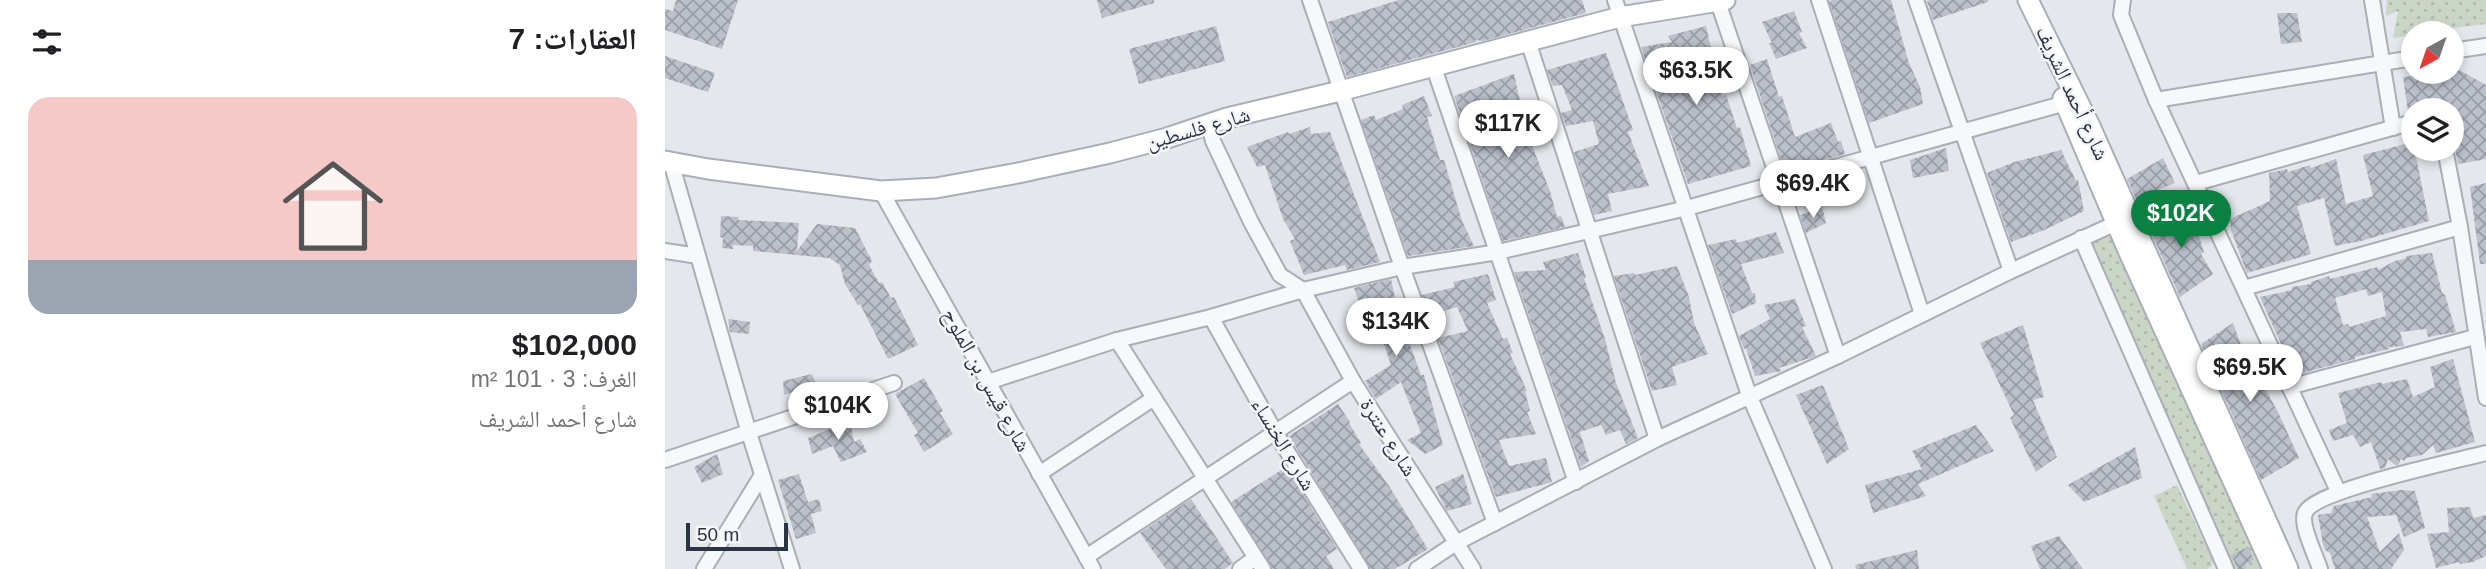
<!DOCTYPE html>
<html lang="ar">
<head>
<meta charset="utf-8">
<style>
  body { margin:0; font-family:Arial,"Noto Naskh Arabic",sans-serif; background:#f6f6f6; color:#202124; direction:rtl; height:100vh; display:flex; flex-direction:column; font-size:26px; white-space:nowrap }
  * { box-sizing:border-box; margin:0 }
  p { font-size:23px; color:#757577 }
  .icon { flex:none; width:38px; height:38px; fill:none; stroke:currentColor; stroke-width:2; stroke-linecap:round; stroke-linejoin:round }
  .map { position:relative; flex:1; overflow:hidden; direction:ltr }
  .details { display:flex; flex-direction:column; background:#fff; width:665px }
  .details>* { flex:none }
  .needle { width:46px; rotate:220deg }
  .controls { position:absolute; left:1736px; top:21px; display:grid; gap:14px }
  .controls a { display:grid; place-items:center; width:63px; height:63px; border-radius:50%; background:#fff; box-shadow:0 4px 10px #0003; font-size:35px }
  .scale { position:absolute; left:21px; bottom:18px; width:102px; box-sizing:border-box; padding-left:7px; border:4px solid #2b3445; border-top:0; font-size:19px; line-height:24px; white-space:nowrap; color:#2b3445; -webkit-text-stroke:5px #f4f6f9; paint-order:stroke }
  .price { position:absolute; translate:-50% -60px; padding:0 16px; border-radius:24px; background:#fff; color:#222; font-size:23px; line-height:46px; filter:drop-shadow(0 2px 4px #0008) }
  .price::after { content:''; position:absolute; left:50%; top:42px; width:21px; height:16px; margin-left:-10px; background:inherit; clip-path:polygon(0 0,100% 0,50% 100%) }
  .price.selected { background:#0b8043; color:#fff }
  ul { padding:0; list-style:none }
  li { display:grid; align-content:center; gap:14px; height:371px; padding:0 28px }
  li+li { border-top:2px solid #e0e0e0 }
  li span { display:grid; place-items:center; height:217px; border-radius:21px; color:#555 }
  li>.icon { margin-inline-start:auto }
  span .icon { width:126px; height:126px; fill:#fffc; stroke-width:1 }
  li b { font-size:30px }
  h2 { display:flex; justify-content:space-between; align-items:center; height:84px; padding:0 28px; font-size:30px }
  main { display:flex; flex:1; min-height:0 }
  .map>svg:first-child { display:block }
  .green { fill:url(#green-dots) }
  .building { fill:url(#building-cross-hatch); fill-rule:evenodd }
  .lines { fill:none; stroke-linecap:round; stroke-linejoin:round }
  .street-casing { stroke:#a9aeb7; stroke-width:18 }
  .secondary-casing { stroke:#a9aeb7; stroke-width:23 }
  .street { stroke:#f7f8fa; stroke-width:14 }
  .secondary { stroke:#fff; stroke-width:19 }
  .labels { text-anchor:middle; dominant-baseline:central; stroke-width:5; stroke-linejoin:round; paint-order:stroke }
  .street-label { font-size:21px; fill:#2b3445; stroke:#f4f6f9 }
</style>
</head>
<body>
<main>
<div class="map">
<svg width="1821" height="569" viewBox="0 0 1821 569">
  <defs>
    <pattern id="green-dots" width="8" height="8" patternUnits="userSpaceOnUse" patternTransform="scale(1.75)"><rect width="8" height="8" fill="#c9d6c5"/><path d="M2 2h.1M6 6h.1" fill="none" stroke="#adb8ab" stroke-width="1.8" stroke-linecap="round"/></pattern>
    <pattern id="building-cross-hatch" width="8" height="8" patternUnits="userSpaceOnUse" patternTransform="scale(1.75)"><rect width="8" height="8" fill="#bbc0ca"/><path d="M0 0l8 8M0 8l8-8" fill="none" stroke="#989da6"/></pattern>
  </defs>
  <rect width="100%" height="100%" fill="#e4e7ec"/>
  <g class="green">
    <path d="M1722,0h99v24l-73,9v2l-20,3 5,-27 -12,5z"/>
    <path d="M1452,222l156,347h-47l-145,-331z"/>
    <path d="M1512,485l36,76 -1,5 -5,3h-20l-33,-73z"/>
  </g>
  <g class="building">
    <path d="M11,0h62l-16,49 -57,-19v-21l8,2z"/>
    <path d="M432,0h57v3l-52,15z"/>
    <path d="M734,0h183l4,13 -103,28 -8,-1 1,2 -129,35 -19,-55z"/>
    <path d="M1168,0h58l18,63 11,24 3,17 -54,19 -40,-122z"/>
    <path d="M1266,0h57v2l-55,18 -6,-19z"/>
    <path d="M1129,11l8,21 -3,1 8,15 -31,11 -7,-16h3l-10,-21z"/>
    <path d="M1612,13h20l5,29 -21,2z"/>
    <path d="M551,26l9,35 -86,23 -10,-35z"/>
    <path d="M1041,26l5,22h-4l15,48 4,-1 11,33 3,-1 11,39 -63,18 -47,-137 31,-5 -4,-6z"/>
    <path d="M941,53l27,77 -5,2 21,54 -41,8 4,17 -18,4 -20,-63 25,-8 -6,-23 -27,5 -5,-13 11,-3 -10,-25 -9,1 -6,-16z"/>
    <path d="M0,56l50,17 -7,19 -43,-14z"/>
    <path d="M1102,59l12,38 3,-1 13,41 36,-14 7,19 3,-1 4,13 -60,17 -35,-106z"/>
    <path d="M1787,66l34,19v74l-28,5 -5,-26 10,-1 -11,-27 -15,-2 -29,3 -5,-34 49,-5z"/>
    <path d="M849,74l13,59 23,58 7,26 4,-1 4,11 -62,14 -49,-145z"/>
    <path d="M759,96l8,20 -5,1 13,43h4l18,61 12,25 -66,10 -47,-136 13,-5 2,5 27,-11 -1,-4z"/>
    <path d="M645,127l1,7 19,-2 50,130 -33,8 -2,-5 -41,10 -14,-34 5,-2 -12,-20 -18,-54 -8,2 -10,-20 41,-15 1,2z"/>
    <path d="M1748,142l16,79 -68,20 -26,5 -11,-48 -27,8 14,48 -64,19 -16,-43 -1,-11 40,-18 -1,-28 18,-4 1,3 22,-7 1,3 25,-9 10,45 27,-8 -10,-41z"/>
    <path d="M1281,148l3,23 -36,7 -3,-18z"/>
    <path d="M1396,150l15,31 2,-1 6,31 -42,20 -31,11 -24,-69 27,-11z"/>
    <path d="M1498,158l12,25 -39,16 -9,-20z"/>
    <path d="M1821,183v81h-6l-10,-77z"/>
    <path d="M1516,205l15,23 8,24 -3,2 12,20 -33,23 -31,-69z"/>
    <path d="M1157,207l4,16 -20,10 -6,-18z"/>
    <path d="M56,216l18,1 -1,3 61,3 -2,28 20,-27 38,4 17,33 -3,4 10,18 3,-1 9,16 3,-1 24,48 -30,14 -28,-55 -2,1 -13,-21 -5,-19 -11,-7 -76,-7v-5l-20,-1v4l-11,-1 1,-10 -3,-1z"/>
    <path d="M1111,232l8,21 -43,11 11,29h3l1,10 -24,11 -24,-69 28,-6 1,4z"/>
    <path d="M913,253l8,25h-2l21,61 11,44 22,55 -12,6 -6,-14 -14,5 -5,-10 -21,7 9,29 -8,6 -67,-195 32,-2 -3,-8z"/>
    <path d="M1767,253l10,40 3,2 11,37 -28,5 -2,-8 -26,3 4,14 -16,1 1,2 -34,8v2l-60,16 -35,-78 32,-7v-3l19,-3v-2l18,-6 1,3 48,-12v3l17,-9 12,-3 -1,-2zM1701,289l2,7 14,-4 4,24 -37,11 -1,-3 -5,1 -8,-27z"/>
    <path d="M1012,266l12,31 5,26 14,31 -36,13 5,18 -25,6 -38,-115 20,-3 1,2z"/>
    <path d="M823,274l8,26 -9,3 16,36 4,-1 6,15 -3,1 17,37h-2l5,20 -3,1 9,22 -37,6 10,26 37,-8 6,24 -56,15 -58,-159 30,-7 -11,-24 -27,8 -8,-20 33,-8 -2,-5z"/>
    <path d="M726,279l4,19h5l4,21 -3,1 20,55h3l19,70 -18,9 -18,-14 14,-7 -20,-51 -25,17 -11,-18 26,-16 -13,-39 -27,7 -4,-21 14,-4 -7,-20z"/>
    <path d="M1130,299l11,27 -4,1 14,29 -37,12 2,3 -26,5 -9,-28 -2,1 -5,-13 31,-17 -6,-14z"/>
    <path d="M63,319l22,3 -1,12 -19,-2z"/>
    <path d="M1568,323l8,22 37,67 21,46 -38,22 -60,-136z"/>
    <path d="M1358,325l21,72 -11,3 24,57 -21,15 -26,-54 4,-3 -34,-72z"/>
    <path d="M1788,359l22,83 -39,11 -3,-8 -11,10 -16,3 -2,3 -3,-2 -3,6h-3l-7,-6 -3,9 -5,1 -9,-27 -11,5 -7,-12 -20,6 -4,-11 18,-7 -9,-30 43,-11 1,2 25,-5 6,18 22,-10 -5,-20z"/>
    <path d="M147,374l4,10 -32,11 -1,-14z"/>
    <path d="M259,378l19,33 -3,2 13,21 -29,18 -10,-17 4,-2 -23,-39z"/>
    <path d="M1158,385l26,64 -22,15 -31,-69z"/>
    <path d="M673,404l12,18 -1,1 12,20 -2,1 30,42 39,63 -33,20h-24l-82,-133z"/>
    <path d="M185,421l4,21 6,-3 7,13 -26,10 -8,-16 -21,8 -4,-16z"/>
    <path d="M1311,425l18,26 -76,33 8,12 -53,17 -8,-28 57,-16 -10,-18z"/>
    <path d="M1470,447l7,31 -58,24 -16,-17z"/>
    <path d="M52,454l6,20 -21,9 -8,-16z"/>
    <path d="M621,467l51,82 -11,7 8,13h-61l-42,-67z"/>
    <path d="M134,474l9,28 11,-3 3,12 -11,3 5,19 -20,6 -18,-59z"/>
    <path d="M798,474l9,30 -25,7 -12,-24z"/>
    <path d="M1736,490l14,1 10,37 -21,9 -8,-22 -29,2 13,35 19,-19 5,17 -13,19h-56l-5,-16 -5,-3 -2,-6 -5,-29 13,-2 3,-7 38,-9 -1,-3z"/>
    <path d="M526,499l42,64 -8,6h-59l-26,-36z"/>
    <path d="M1805,507l3,11 13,-3v41l-13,6 -13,2 -1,-2 -23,6 -9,-34 22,-2 -2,-24z"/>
    <path d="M1394,536l24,33h-43l-9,-23z"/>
    <path d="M1583,547l6,13 -8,3 -1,6h-7l-7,-14z"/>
    <path d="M1252,550l2,19h-63l-1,-4z"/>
  </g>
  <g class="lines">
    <defs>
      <g id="street">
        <path d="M645,0l92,267 93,256"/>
        <path d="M950,0l134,395 75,174"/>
        <path d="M1154,0l103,314"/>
        <path d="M1251,0l95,271"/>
        <path d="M1458,0l-2,15 35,85 182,391"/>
        <path d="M1707,0l21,128"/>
        <path d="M1053,2l120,354"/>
        <path d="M863,41l129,398"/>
        <path d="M1787,51l34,-5"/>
        <path d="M768,65l143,417"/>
        <path d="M1491,100l257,-42"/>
        <path d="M544,123l4,18 38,81 29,53 23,15 50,91 120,188"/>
        <path d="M1780,149l15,78 26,171"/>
        <path d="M6,162l78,271 43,136"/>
        <path d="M1531,183l217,-61"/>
        <path d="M216,191l212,378"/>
        <path d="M1416,238l145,331"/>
        <path d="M0,251l33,5"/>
        <path d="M1579,288l216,-61"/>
        <path d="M546,317l64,115 86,137"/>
        <path d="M452,340l146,229"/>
        <path d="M323,382l129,-42 94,-23 92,-27 99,-23 96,-15 189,-44 386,-107"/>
        <path d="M1624,387l186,-50"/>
        <path d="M0,460l229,-77"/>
        <path d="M374,474l115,-76"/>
        <path d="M421,557l267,-176"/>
        <path d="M39,569l58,-94"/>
        <path d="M575,569l15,-11"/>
        <path d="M752,569l39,-26 201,-104 181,-83 173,-85 114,-52"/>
        <path d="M1655,569c-4,-13 -20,-44 -15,-56 9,-23 151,-52 181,-60"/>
      </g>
      <g id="secondary">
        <path d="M1363,0l61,124 199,445"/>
        <path d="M1398,98l64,150 146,321"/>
        <path d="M0,161l43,8 173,22 55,-3 82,-15 92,-20 57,-15 60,-20 113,-27 280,-74 105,-17"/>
      </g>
    </defs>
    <use href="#street" class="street-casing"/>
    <use href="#secondary" class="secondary-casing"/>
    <use href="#street" class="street"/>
    <use href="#secondary" class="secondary"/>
  </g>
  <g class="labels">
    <g class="street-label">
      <text transform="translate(1408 93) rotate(65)">شارع أحمد الشريف</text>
      <text transform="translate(533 128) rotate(-16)">شارع فلسطين</text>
      <text transform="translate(322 380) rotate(61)">شارع قيس بن الملوح</text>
      <text transform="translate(724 437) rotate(58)">شارع عنترة</text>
      <text transform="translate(619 444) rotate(59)">شارع الخنساء</text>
    </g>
  </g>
</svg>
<div class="controls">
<a><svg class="needle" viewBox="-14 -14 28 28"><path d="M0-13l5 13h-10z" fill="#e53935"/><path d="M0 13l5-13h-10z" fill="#757577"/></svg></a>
<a><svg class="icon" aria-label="layers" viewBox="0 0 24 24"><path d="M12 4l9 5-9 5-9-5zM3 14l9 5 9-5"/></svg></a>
</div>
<div class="scale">50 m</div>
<b class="price" style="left:1031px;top:107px">$63.5K</b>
<b class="price" style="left:843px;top:160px">$117K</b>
<b class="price" style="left:1148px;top:220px">$69.4K</b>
<b class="price selected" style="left:1516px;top:250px">$102K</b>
<b class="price" style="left:731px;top:358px">$134K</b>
<b class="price" style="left:1585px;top:404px">$69.5K</b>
<b class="price" style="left:173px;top:442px">$104K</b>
</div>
<section class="details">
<h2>العقارات: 7<svg class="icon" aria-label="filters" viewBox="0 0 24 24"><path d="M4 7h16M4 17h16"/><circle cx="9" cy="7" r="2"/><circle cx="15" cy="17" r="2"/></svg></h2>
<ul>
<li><span style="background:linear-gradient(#f6c9c9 75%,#9aa5b1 0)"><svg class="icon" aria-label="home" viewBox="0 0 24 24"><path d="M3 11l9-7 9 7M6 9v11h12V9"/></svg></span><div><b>$102,000</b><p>الغرف: 3 · 101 m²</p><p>شارع أحمد الشريف</p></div></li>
</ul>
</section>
</main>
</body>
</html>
